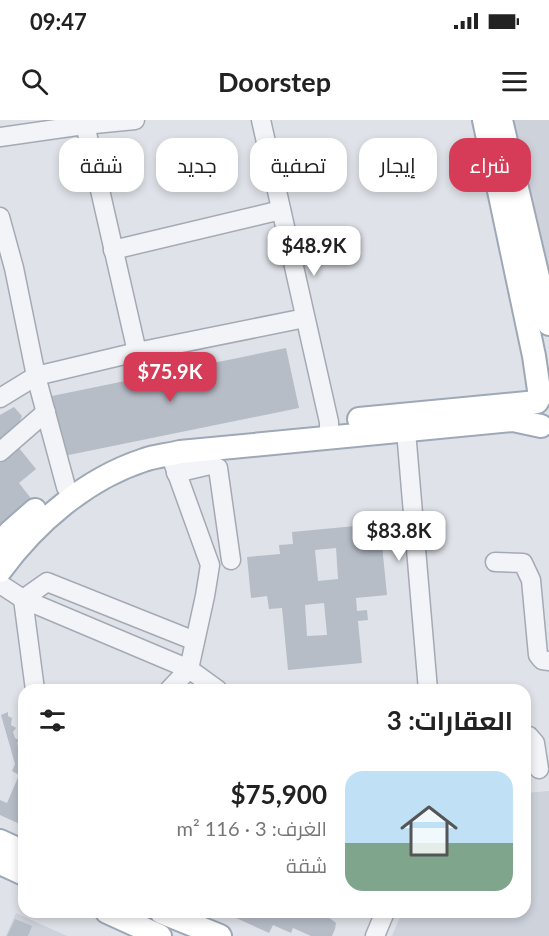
<!DOCTYPE html>
<html lang="ar">
<head>
<meta charset="utf-8">
<style>
  body { margin:0; font-family:Lato,Cairo,sans-serif; background:#f2f2f2; color:#222; direction:rtl; height:100vh; display:flex; flex-direction:column; font-size:22px; white-space:nowrap }
  * { box-sizing:border-box; margin:0 }
  p { font-size:20px; color:#767676 }
  .icon { flex:none; width:33px; height:33px; fill:none; stroke:currentColor; stroke-width:2; stroke-linecap:round; stroke-linejoin:round }
  .map { position:relative; flex:1; overflow:hidden; direction:ltr }
  .drawer { position:absolute; left:18px; top:564px; width:513px; height:234px; display:flex; flex-direction:column; background:#fff; border-radius:18px; box-shadow:0 3px 9px #0003; direction:rtl }
  .drawer>* { flex:none }
  .hud { position:absolute; left:18px; top:18px; width:513px; height:54px; direction:rtl; display:flex; gap:12px }
  .price { position:absolute; translate:-50% -51px; padding:0 14px; border-radius:12px; background:#fff; color:#222; font-size:20px; line-height:39px; filter:drop-shadow(0 2px 3px #0008) }
  .price::after { content:''; position:absolute; left:50%; top:36px; width:18px; height:14px; margin-left:-9px; background:inherit; clip-path:polygon(0 0,100% 0,50% 100%) }
  .price.on { background:#d63c57; color:#fff }
  ul { padding:0; list-style:none }
  li { display:flex; align-items:center; gap:18px; height:150px; padding:0 18px }
  li span { display:grid; place-items:center; flex:none; width:168px; height:120px; border-radius:18px; color:#555 }
  li>.icon { margin-inline-start:auto }
  span .icon { width:72px; height:72px; fill:#fffc; stroke-width:1 }
  li b { font-size:26px }
  h2 { display:flex; justify-content:space-between; align-items:center; height:72px; padding:0 18px; font-size:26px }
  .tag { padding:0 21px; border-radius:18px; background:#fff; box-shadow:0 3px 9px #0003; font-size:21px; line-height:54px }
  .tag.on { background:#d63c57; color:#fff }
  .status { display:flex; justify-content:space-between; align-items:center; height:42px; padding:0 30px; background:#fff; direction:ltr }
  .status svg { height:16px; fill:currentColor }
  header { display:flex; justify-content:space-between; align-items:center; height:78px; padding:0 18px; background:#fff; font-size:27px; font-weight:700 }
  .map>svg:first-child { display:block }
  .built { fill:#cdd2db }
  .building { fill:#b6bdc7; fill-rule:evenodd }
  .lines { fill:none; stroke-linecap:round; stroke-linejoin:round }
  .minor-casing { stroke:#a4aab4; stroke-width:21 }
  .major-casing { stroke:#9ea8b6; stroke-width:26 }
  .minor { stroke:#f2f4f7; stroke-width:18 }
  .major { stroke:#fff; stroke-width:22 }
</style>
</head>
<body>
<div class="status"><b>09:47</b><svg viewBox="0 0 49 12"><path d="M0 12V9h3v3zM5 12V6h3v6zM10 12V3h3v9zM15 12V0h3v12zM26 1h20v11H26zM47 4h2v5h-2z"/></svg></div>
<header><svg class="icon" aria-label="menu" viewBox="0 0 24 24"><path d="M4 6h16M4 12h16M4 18h16"/></svg>Doorstep<svg class="icon" aria-label="search" viewBox="0 0 24 24"><circle cx="10" cy="10" r="6"/><path d="M15 15l6 6"/></svg></header>
<div class="map">
<svg width="549" height="816" viewBox="0 0 549 816">
  <rect width="100%" height="100%" fill="#dfe3e9"/>
  <g class="built">
    <path d="M514,0h35v171z"/>
    <path d="M549,671v145h-157l10,-24h123v-119z"/>
    <path d="M16,793l51,23h-61z"/>
  </g>
  <g class="building">
    <path d="M286,228l13,60 -245,50 -12,-60z"/>
    <path d="M14,287l8,9 -5,12 -17,14v-27z"/>
    <path d="M19,328l17,21 -17,14 14,18 -33,27v-65z"/>
    <path d="M355,406l1,11 25,-2 6,60 -31,3 1,13 10,-1 1,10 -10,1 4,42 -74,7 -6,-62 -13,1 -2,-13 -16,2 -4,-41 33,-3 -1,-9 14,-1 -1,-12zM336,428l2,31 -20,2 -3,-31zM324,483l3,32 -20,1 -2,-31z"/>
    <path d="M8,592v4l4,2 -1,7 5,3 -3,4 2,6 4,2 -2,3 1,4 2,4h3l-3,6 4,2v67l-24,-11v-15l7,3 12,-28 -7,-4 3,-7 -14,-49z"/>
    <path d="M223,792h93l15,7 5,4 -1,6 -3,7h-21l-18,-8 -2,5 -18,-8 -4,8z"/>
    <path d="M15,799l17,7 -4,10h-21z"/>
  </g>
  <g class="lines">
    <defs>
      <g id="minor">
        <path d="M84,0l53,232"/>
        <path d="M261,0l68,302v16"/>
        <path d="M0,17l84,-12 51,-5"/>
        <path d="M0,97l14,51 22,108 30,111 7,11"/>
        <path d="M113,130l168,-40"/>
        <path d="M0,278l36,-22 101,-24 168,-34"/>
        <path d="M406,311l22,259"/>
        <path d="M0,332l46,-40"/>
        <path d="M176,353l34,-8 8,3 13,92"/>
        <path d="M495,442l28,1 8,17 7,75 4,5 7,1"/>
        <path d="M0,464l23,15 166,70 29,21"/>
        <path d="M35,570l-12,-91 24,-17 148,59"/>
        <path d="M169,570l20,-21 16,-73 5,-31 -40,-111"/>
        <path d="M525,617l4,-1 6,7 4,26"/>
        <path d="M375,816l10,-24"/>
      </g>
      <g id="major">
        <path d="M484,0l50,236 6,41"/>
        <path d="M501,0l48,204"/>
        <path d="M359,299l178,-17"/>
        <path d="M0,424l10,-12 25,-22"/>
        <path d="M0,451c36,-49 86,-92 144,-111 11,-4 24,-5 36,-8l333,-32 28,6"/>
        <path d="M0,721l24,11"/>
        <path d="M0,743l24,11"/>
        <path d="M107,792l53,24"/>
        <path d="M161,792l59,24"/>
      </g>
    </defs>
    <use href="#minor" class="minor-casing"/>
    <use href="#major" class="major-casing"/>
    <use href="#minor" class="minor"/>
    <use href="#major" class="major"/>
  </g>
</svg>
<b class="price" style="left:314px;top:157px">$48.9K</b>
<b class="price on" style="left:170px;top:283px">$75.9K</b>
<b class="price" style="left:399px;top:442px">$83.8K</b>
<div class="hud">
<a class="tag on">شراء</a>
<a class="tag">إيجار</a>
<a class="tag">تصفية</a>
<a class="tag">جديد</a>
<a class="tag">شقة</a>
</div>
<section class="drawer">
<h2>العقارات: 3<svg class="icon" aria-label="filters" viewBox="0 0 24 24"><path d="M4 7h16M4 17h16"/><circle cx="9" cy="7" r="2"/><circle cx="15" cy="17" r="2"/></svg></h2>
<ul>
<li><span style="background:linear-gradient(#bfe0f5 60%,#7fa58c 0)"><svg class="icon" aria-label="home" viewBox="0 0 24 24"><path d="M3 11l9-7 9 7M6 9v11h12V9"/></svg></span><div><b>$75,900</b><p>الغرف: 3 · 116 m²</p><p>شقة</p></div></li>
</ul>
</section>
</div>
</body>
</html>
